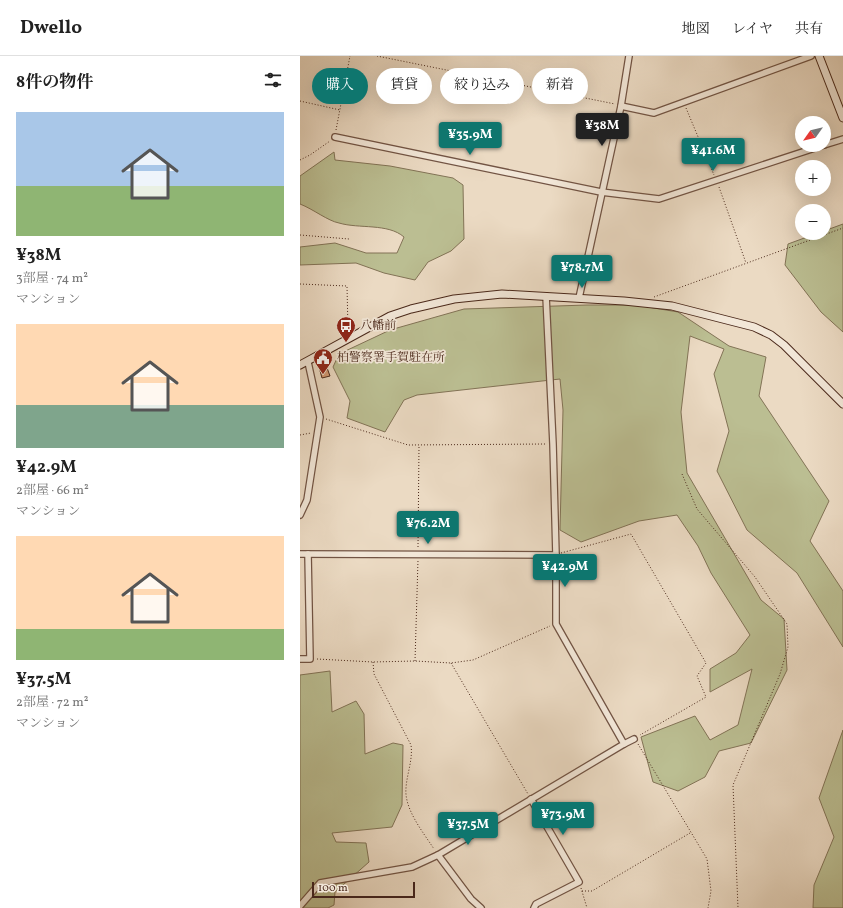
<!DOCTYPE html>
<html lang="ja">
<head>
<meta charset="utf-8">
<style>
  body { margin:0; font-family:Vollkorn,"Noto Serif JP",serif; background:#f2f2f2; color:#222; height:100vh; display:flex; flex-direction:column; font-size:15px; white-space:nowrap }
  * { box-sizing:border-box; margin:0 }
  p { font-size:13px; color:#767676 }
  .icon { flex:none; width:22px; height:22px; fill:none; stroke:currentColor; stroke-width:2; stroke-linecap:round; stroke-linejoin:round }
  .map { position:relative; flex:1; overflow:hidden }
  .sheet { display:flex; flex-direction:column; background:#fff; width:300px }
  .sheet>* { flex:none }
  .guide { position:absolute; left:12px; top:12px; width:380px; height:36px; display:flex; gap:8px }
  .needle { width:26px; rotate:236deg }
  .tools { position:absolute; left:495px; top:60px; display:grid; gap:8px }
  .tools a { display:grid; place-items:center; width:36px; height:36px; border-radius:50%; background:#fff; box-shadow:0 4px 16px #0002; font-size:20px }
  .scale { position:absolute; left:12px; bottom:10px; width:103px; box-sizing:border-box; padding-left:4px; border:2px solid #4a281a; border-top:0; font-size:11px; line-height:14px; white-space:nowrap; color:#4a281a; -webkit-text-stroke:3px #f2e7d8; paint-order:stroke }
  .price { position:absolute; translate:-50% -34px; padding:0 9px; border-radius:4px; background:#0f766e; color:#fff; font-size:13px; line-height:26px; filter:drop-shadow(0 1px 2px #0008) }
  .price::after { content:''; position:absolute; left:50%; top:24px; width:12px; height:9px; margin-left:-6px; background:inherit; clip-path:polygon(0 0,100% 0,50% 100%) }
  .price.selected { background:#222; color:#fff }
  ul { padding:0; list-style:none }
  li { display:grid; align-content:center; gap:8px; height:212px; padding:0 16px }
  li span { display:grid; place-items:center; height:124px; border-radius:0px; color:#555 }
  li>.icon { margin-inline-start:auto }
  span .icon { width:72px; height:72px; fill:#fffc; stroke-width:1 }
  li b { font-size:17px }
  h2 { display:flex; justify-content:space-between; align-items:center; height:48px; padding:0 16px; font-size:17px }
  .chip { padding:0 14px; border-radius:18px; background:#fff; box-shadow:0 4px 16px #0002; font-size:14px; line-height:36px }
  .chip.selected { background:#0f766e; color:#fff }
  header { display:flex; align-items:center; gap:24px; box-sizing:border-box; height:56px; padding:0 20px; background:#fff; border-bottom:1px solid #e0e0e0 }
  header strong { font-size:19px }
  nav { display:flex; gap:22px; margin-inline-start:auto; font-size:14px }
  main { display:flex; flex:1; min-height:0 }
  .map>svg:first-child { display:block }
  .green { fill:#bbbe92; stroke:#827356 }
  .building { fill:#d39972; stroke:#4a281a }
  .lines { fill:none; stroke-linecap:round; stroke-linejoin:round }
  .street-casing { stroke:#725444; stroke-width:8 }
  .secondary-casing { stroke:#4a281a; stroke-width:9 }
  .path { stroke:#4a281a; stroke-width:1; stroke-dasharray:1 2; stroke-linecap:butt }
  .street { stroke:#f2e7d8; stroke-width:5.5 }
  .secondary { stroke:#f2e7d8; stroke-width:7 }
  .labels { text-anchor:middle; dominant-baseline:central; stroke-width:3.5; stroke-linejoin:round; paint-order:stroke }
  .poi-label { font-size:12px; fill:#4a281a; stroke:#f2e7d8; text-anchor:start }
</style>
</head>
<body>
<header>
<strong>Dwello</strong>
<nav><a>地図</a><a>レイヤ</a><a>共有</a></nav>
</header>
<main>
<section class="sheet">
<h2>8件の物件<svg class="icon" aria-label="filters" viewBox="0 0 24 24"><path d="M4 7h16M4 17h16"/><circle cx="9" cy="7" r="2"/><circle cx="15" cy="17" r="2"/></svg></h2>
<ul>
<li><span style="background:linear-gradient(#a9c7e8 60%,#8fb573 0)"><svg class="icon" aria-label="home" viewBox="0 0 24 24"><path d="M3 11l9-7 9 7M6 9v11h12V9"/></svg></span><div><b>¥38M</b><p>3部屋 · 74 m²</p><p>マンション</p></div></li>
<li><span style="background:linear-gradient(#ffd9b3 65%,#7fa58c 0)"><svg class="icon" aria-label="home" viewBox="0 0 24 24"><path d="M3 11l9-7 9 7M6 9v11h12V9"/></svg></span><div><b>¥42.9M</b><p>2部屋 · 66 m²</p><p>マンション</p></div></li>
<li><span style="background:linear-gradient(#ffd9b3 75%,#8fb573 0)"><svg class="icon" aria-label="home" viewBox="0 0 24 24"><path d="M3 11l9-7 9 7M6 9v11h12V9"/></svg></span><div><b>¥37.5M</b><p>2部屋 · 72 m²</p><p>マンション</p></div></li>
</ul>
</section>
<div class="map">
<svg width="543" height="852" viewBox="0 0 543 852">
  <rect width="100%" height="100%" fill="#ebdac3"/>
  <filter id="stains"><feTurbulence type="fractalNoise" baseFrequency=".005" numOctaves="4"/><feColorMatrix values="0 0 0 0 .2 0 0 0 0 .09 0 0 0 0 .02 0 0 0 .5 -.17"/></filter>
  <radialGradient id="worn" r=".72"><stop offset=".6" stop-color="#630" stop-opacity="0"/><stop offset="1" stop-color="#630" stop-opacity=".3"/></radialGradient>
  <g class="green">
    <path d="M34,96l1,8 55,6 63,12 10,7 1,54 -13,12 -23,11 -13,18 -31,-7 -28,-10 -56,2v-18l35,-4 31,10h31l7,-16c-16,-14 -45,-8 -65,-14 -11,-2 -26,-14 -39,-19v-28z"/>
    <path d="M543,168v108l-22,-20 -36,-47 3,-21 30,-11h6v-2z"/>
    <path d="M287,249h49l42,7 51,34 37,11 -7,39 70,105 -19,40 33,50v56l-46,-74 -50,-43 -30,-59 12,-40 -15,-57 10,-25 -34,-13 -9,76 6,61 74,127 23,19 3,51 -36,73 -32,8 -14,26 -27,14 -25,-9 -12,-45 54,-21 15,24 28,-15 14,-56 -42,23v-23l26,-16 14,-18 -39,-62 -13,-27 -21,-31 -38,6 -58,21 -21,-12 3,-120 -3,-31 -143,16 -13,5 -19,32 -38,-14 3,-17 -17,-34 6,-13 51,-24 74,-21z"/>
    <path d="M30,615l2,41 24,-11 8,13 1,40 28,-11 10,2 -1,60 -10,22 -60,6 4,9 30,1 3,19 -34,30 -1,13 -6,3h-28v-233z"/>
    <path d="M543,674v178h-30l1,-23 20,-48 -15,-39z"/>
  </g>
  <path class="building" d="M26,309l4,11 -8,2 -3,-11z"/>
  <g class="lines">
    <defs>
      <g id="street">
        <path d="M321,50l33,7 157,-57"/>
        <path d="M35,81l266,55 58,7 165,-54"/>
        <path d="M524,89l19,-6"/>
        <path d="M279,242l42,-192 8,-50"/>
        <path d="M0,459l7,-15 13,-83 -12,-55"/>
        <path d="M0,498l256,1"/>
        <path d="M0,603h10l-2,-105"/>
        <path d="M324,688l10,-5"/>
        <path d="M231,743l48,83 -43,22 -2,4"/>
        <path d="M0,850l20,-23 92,-16 26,-12"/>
        <path d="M181,852l-10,-9 -33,-44 186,-111 -68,-120v-69l-3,-111 -7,-148"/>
      </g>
      <g id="secondary">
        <path d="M519,0l24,62"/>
        <path d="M0,309l90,-49 21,-7 43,-10 48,-5 122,7 48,5 82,21 17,8 13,10 59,59"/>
      </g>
    </defs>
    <use href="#street" class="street-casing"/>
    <use href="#secondary" class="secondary-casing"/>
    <g class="path">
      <path d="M77,0l238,48"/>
      <path d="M0,45l40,9"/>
      <path d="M386,52l28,67"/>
      <path d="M36,74l14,-74"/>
      <path d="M0,104l10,-5 20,-14"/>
      <path d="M419,131l27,76"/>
      <path d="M0,179l49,4"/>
      <path d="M0,228l47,2 1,44"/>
      <path d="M354,241l189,-69"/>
      <path d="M26,363l82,26 138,-1"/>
      <path d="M0,379l11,-2"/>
      <path d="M382,418l15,35 58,68 32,47 1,23 -8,27 -47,111 5,123"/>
      <path d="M118,491l1,-101"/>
      <path d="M261,497l70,-19 75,129 -9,13 9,21 -66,38"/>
      <path d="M17,603l56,3 42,-1 36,2 22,-3 77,-34"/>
      <path d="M115,605l3,-101"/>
      <path d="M73,606l1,12 37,71c2,15 -4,28 -5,43 -2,21 17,44 28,61"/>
      <path d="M151,607l77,131"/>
      <path d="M338,688l69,115 4,32 -3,17"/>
      <path d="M281,832l6,20"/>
      <path d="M282,835h10l98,-58"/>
    </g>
    <use href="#street" class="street"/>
    <use href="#secondary" class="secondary"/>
  </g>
  <defs>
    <symbol id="bus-pin" viewBox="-11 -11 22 30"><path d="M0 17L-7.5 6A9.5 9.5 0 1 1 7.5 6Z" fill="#8f2418" stroke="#f2e7d8"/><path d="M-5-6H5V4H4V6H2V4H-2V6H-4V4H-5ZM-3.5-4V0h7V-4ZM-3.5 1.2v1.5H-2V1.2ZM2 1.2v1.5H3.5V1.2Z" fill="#fff"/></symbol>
    <symbol id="civic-pin" viewBox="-11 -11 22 30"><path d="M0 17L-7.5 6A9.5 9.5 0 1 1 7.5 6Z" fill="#8f2418" stroke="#f2e7d8"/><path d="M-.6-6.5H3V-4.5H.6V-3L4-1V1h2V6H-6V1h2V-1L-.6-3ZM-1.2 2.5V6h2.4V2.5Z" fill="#fff"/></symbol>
  </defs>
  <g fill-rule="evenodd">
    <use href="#bus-pin" x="35" y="259" width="22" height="30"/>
    <use href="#civic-pin" x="12" y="291" width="22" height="30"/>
  </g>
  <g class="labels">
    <g class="poi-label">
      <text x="60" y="270">八幡前</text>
      <text x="37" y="302">柏警察署手賀駐在所</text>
    </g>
  </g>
  <rect width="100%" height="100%" filter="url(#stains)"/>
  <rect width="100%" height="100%" fill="url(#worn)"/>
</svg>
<div class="tools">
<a><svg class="needle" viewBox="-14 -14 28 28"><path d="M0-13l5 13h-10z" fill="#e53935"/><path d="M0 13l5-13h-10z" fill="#767676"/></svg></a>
<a>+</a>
<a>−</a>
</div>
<div class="scale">100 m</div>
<b class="price selected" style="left:302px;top:91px">¥38M</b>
<b class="price" style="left:170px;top:100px">¥35.9M</b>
<b class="price" style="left:413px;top:116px">¥41.6M</b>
<b class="price" style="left:282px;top:233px">¥78.7M</b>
<b class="price" style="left:128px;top:489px">¥76.2M</b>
<b class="price" style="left:265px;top:532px">¥42.9M</b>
<b class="price" style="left:263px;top:780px">¥73.9M</b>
<b class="price" style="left:168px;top:790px">¥37.5M</b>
<div class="guide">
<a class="chip selected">購入</a>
<a class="chip">賃貸</a>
<a class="chip">絞り込み</a>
<a class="chip">新着</a>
</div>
</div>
</main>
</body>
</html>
